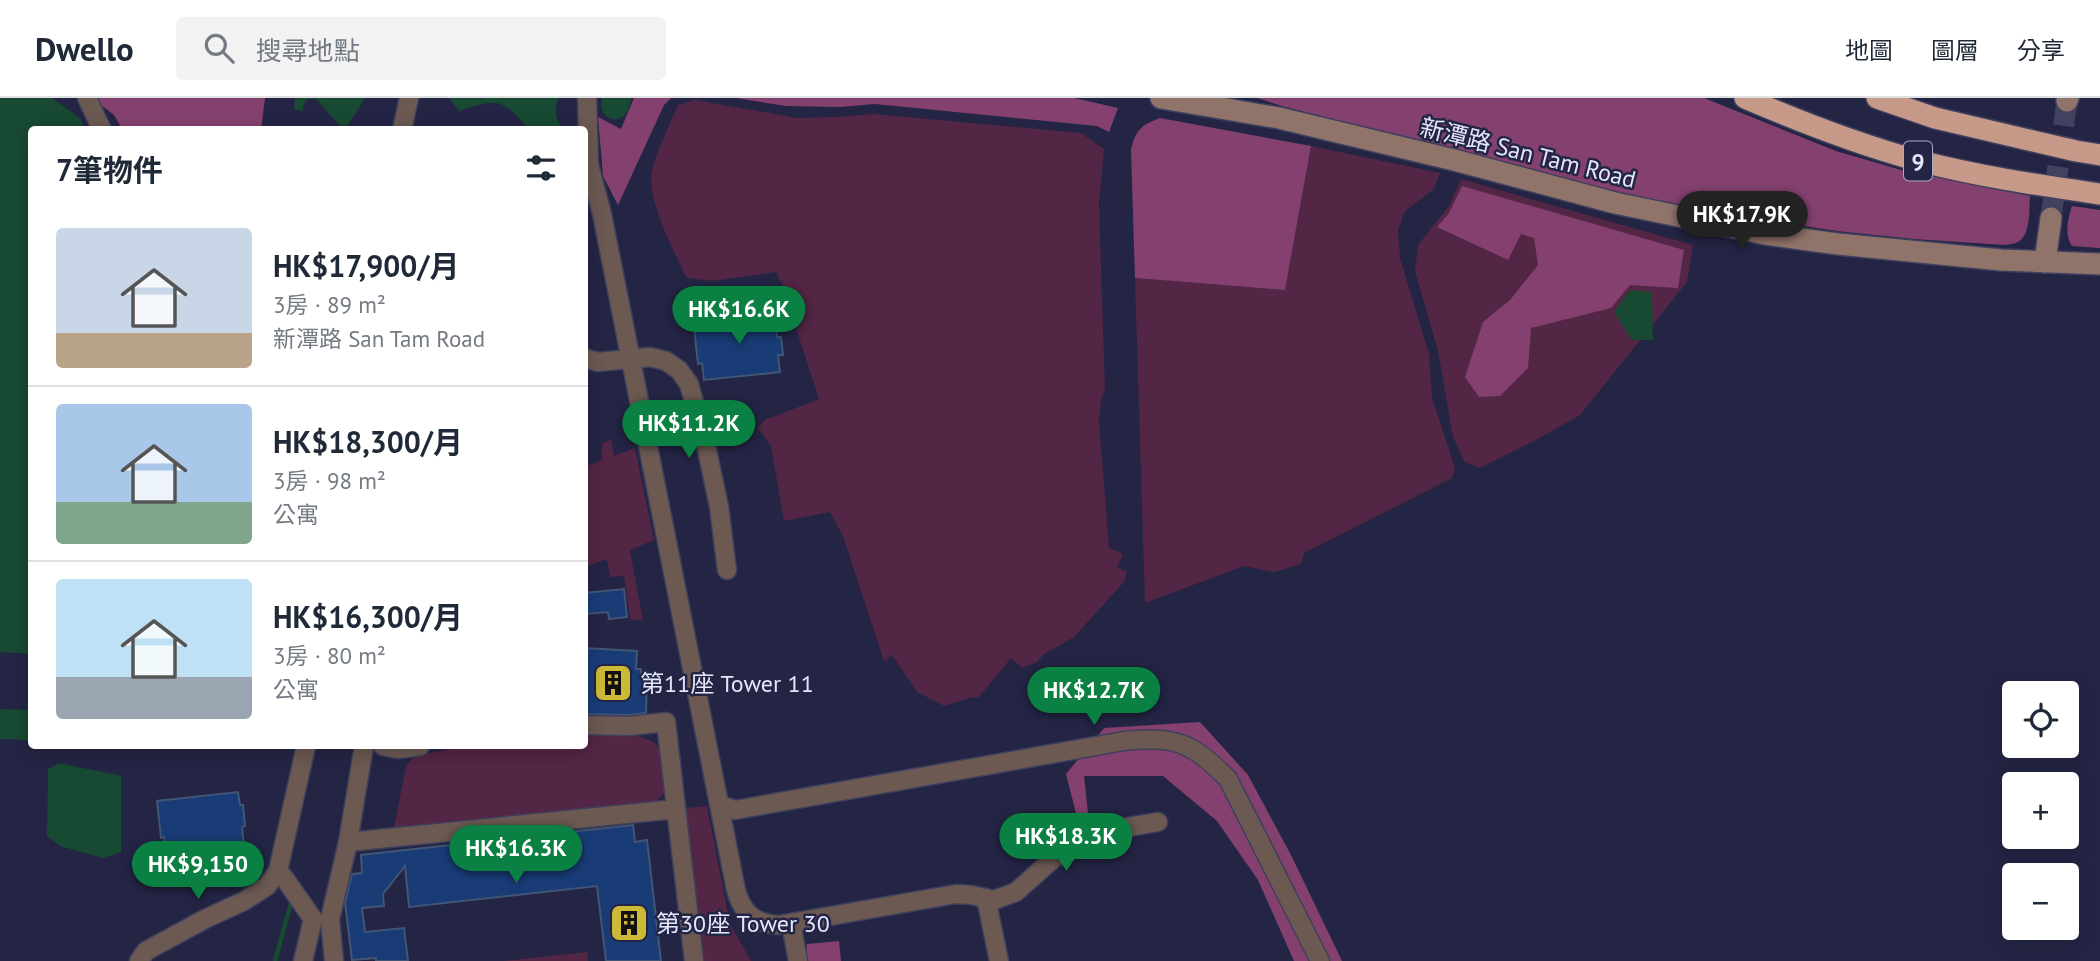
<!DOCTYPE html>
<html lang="zh-TW">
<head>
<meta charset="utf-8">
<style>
  body { margin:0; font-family:"PT Sans","Noto Sans TC",sans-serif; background:#f2f2f3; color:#1f2937; height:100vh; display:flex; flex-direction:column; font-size:26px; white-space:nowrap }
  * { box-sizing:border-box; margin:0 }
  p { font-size:23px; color:#747a83 }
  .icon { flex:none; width:38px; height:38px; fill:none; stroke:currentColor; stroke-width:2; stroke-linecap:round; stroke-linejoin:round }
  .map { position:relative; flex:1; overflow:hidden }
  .sheet { position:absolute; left:28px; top:28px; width:560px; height:623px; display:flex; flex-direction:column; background:#fff; border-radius:7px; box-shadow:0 4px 18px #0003 }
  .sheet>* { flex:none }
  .buttons { position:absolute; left:2002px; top:583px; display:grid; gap:14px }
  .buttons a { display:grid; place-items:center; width:77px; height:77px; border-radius:7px; background:#fff; box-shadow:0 4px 18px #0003; font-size:35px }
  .price { position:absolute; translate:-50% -60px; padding:0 16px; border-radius:24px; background:#0b8043; color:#fff; font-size:23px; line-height:46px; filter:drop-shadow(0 2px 4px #0008) }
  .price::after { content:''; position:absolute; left:50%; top:42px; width:21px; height:16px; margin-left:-10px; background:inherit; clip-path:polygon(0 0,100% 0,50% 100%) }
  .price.on { background:#222; color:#fff }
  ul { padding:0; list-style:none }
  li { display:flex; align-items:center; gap:21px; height:175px; padding:0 28px }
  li+li { border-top:2px solid #e0e1e3 }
  li span { display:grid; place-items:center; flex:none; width:196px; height:140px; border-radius:7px; color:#555 }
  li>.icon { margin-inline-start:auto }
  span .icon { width:84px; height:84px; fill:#fffc; stroke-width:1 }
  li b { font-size:30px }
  h2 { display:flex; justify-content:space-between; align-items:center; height:84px; padding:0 28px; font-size:30px }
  header { display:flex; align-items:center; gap:42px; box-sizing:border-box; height:98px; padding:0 35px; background:#fff; border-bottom:2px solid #e0e1e3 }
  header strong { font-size:33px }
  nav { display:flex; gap:38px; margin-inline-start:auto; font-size:24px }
  .search { width:490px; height:63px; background:#f2f2f3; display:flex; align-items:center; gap:18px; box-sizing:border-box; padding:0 24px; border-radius:7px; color:#747a83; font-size:26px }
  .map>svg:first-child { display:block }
  .green { fill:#522644 }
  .forest { fill:#84416f }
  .water { fill:#184932 }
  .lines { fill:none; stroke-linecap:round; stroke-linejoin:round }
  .stream { stroke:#184932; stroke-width:4.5 }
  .river { stroke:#184932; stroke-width:28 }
  .building { fill:#193c77; stroke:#415575; stroke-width:2 }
  .secondary-tunnel { stroke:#414260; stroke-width:21; stroke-dasharray:21 10; stroke-linecap:butt }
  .street-casing { stroke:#3f405e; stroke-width:21 }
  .secondary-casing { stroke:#3f405e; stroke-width:24 }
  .highway-casing { stroke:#3f405e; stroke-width:24 }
  .street { stroke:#6b5952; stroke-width:18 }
  .secondary { stroke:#907369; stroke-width:21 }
  .highway { stroke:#c69989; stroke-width:21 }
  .labels { text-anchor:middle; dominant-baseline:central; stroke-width:5; stroke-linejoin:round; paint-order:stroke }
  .shield { fill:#242545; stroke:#aaacc4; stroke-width:2 }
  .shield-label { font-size:23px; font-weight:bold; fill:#e3e6fb }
  .street-label { font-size:24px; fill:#e3e6fb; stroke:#242545 }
  .poi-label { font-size:24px; fill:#e3e6fb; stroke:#242545; text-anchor:start }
</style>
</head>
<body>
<header>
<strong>Dwello</strong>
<div class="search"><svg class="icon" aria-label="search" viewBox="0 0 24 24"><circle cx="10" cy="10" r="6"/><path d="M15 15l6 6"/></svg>搜尋地點</div>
<nav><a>地圖</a><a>圖層</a><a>分享</a></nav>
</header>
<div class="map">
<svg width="2100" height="863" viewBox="0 0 2100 863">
  <rect width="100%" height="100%" fill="#242545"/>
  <g class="green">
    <path d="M695,2l102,18 40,-1 36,-3 208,19 23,16 -5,55 6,186 -4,10 -2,21 10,127 14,6 -6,14 10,3 -3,11 -50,55 -30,17 -7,8 -15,6 -11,-10 -32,39 -10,1 -25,8 -27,-14 -25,-37 -8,6 -41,-125 -13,-24 -46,9 -13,-75 -13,-18 7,-8 54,-21 -22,-68 1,-13 -22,-46 -64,9 -25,-3c-13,-26 -41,-79 -35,-107 4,-19 18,-47 26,-66z"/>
    <path d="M1311,48l129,27 -6,16 -29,22 -7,19 2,28 29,96 3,44 23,70 -3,10 -148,75 -3,11 -27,8 -30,-6 -99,37 -10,-325 150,12z"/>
    <path d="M1461,81l232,66 -6,37 -107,133 -46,26 -54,27 -15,-6 -12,-25 -15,-86 -23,-80 3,-26 31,-39z"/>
    <path d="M611,342l3,16 21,-8 19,92 -24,10 13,71 -13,-2 -6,-43 -14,1 -3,-18 -22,8v-100l17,-7v-17z"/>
    <path d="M585,637c19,0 68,-6 76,17 2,7 2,15 3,22 2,13 3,21 -10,28l-260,26 12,-62 9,-10 51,-10h118z"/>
    <path d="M707,708l23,118 21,37h-48l-17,-153z"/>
    <path d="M587,854l1,9h-85z"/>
  </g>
  <g class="forest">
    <path d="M95,0h170l-4,32 -139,-1 -8,-14 -17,-13z"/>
    <path d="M634,0h37l-7,7 -46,100 -15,-29 -5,-59 23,12z"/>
    <path d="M736,0h338l44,10 -9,24 -12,-6 -222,-22 -35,3 -54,-1z"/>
    <path d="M1257,0h447l132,53 65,19 129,26c-1,13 1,39 -12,46 -4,2 -9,2 -13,3l-91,-6 -77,-8 -138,-21 -123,-28 -294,-76z"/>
    <path d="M1160,20l151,28 -26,144 -150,-12 -4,-129c5,-20 11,-24 29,-31z"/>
    <path d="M1462,88l222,64 -6,38 -48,-3 -19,23 -80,20 -3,40 -28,28 -21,1 -14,-20 18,-55 27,-22 28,-35 -4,-27 -13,-4 -13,26 -71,-33 12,-14z"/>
    <path d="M2072,108l28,4v38l-28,-2c-8,-12 -4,-27 0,-40z"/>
    <path d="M1200,624l48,53 43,80 51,106h-48l-36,-81 -41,-59 -54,-45h-79l4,37 -10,8 -12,-47 38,-46z"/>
    <path d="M839,843l2,20h-36l2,-17z"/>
  </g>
  <g class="water">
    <path d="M0,0h52l29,21 3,10 -52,1 -1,524 -31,-2z"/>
    <path d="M295,0h70l-18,29h-6l-25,-28h-9l-4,7v5l-9,-2z"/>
    <path d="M449,0h110c-6,12 -3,20 3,31h-33c-29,-31 -29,-31 -70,-18z"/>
    <path d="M1630,192l22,2 1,48h-21l-18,-28z"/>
    <path d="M0,611l31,1v30l-31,-1z"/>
    <path d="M59,665l62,13v76l-18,6 -43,-12 -13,-10 1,-67z"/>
  </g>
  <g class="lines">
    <path class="stream" d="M275,863l16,-58"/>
    <path class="river" d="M615,7l2,-7"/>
  </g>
  <g class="building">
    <path d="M757,215v4l18,-2 2,22h4l2,18h-5l2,17 -76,8 -2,-17 -4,1 -4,-37 17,-2 -1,-7z"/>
    <path d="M624,491l3,28 -18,2 -1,-7 -24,2v-21z"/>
    <path d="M584,550l53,3 -1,18h5v9h6l-1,35 -17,2 -45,-1z"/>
    <path d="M238,694l2,13h3l2,21 -3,1 2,20 -78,8 -2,-18 -3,1 -4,-37z"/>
    <path d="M633,727l2,17 12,-2 14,121h-55l-9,-75 -188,21 -4,-41 -22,28 1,12 -22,2 3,24 39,-4 4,33h-32v-3l-24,2 -7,-57 7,-29 10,-1 -1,-18z"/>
  </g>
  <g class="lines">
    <path class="secondary-tunnel" d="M2051,120l16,-117"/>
    <defs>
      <g id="street">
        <path d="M87,0l15,32"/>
        <path d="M587,0l2,67 13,49 134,676c6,23 19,34 43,35l177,-31 15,1 23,5 22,-8 38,-34 56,-28 48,-8"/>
        <path d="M402,32l7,-32"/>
        <path d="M584,260l14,4 52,-5 16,4 13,9 10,14 17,61 13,62 8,63"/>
        <path d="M584,627l45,1 37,-4 28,239"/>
        <path d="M383,648l15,3 22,-3"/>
        <path d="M720,707l15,5 389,-69c52,-5 67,1 104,38l92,182"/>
        <path d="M348,744l328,-33"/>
        <path d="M278,773l7,8 28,40 -10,42"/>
        <path d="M986,800l13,63"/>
        <path d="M791,825l7,38"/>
        <path d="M139,863l7,-10 59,-32 39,-18 23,-15 11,-15 28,-125"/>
        <path d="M334,863l-4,-42 18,-77 16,-96"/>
      </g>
      <g id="secondary">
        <path d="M1161,0l118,20 175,42 161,43 150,31 73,10 163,16 99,4"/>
        <path d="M2067,3l1,-3"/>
        <path d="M2045,164l6,-44"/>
      </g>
      <g id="highway">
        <path d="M1745,0c56,24 112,46 171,62 60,16 122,25 184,34"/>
        <path d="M1877,0l58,20 141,33 24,4"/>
      </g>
    </defs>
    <use href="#street" class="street-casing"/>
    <use href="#secondary" class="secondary-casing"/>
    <use href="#highway" class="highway-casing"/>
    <use href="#street" class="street"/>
    <use href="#secondary" class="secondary"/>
    <use href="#highway" class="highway"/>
  </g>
  <defs>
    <symbol id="building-square" viewBox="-11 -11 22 22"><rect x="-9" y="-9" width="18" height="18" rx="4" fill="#ccb938" stroke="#242545"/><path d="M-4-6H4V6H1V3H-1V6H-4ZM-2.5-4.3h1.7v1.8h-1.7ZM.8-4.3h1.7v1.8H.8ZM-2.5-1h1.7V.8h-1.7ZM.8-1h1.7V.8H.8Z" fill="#111"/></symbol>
  </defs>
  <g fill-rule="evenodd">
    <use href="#building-square" x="591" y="563" width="44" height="44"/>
    <use href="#building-square" x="607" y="803" width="44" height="44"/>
  </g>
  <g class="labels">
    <rect class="shield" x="1904" y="43.5" width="28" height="39" rx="5"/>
    <g class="shield-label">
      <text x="1918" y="63">9</text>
    </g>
    <g class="street-label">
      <text transform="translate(1528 55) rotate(14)">新潭路 San Tam Road</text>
    </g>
    <g class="poi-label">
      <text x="640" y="585">第11座 Tower 11</text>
      <text x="656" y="825">第30座 Tower 30</text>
    </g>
  </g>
</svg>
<div class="buttons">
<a><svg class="icon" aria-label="locate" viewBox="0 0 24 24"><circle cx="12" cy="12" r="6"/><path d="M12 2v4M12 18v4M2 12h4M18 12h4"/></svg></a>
<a>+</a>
<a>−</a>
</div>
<b class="price on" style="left:1742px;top:153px">HK$17.9K</b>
<b class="price" style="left:739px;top:248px">HK$16.6K</b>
<b class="price" style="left:689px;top:362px">HK$11.2K</b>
<b class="price" style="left:1094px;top:629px">HK$12.7K</b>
<b class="price" style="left:1066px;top:775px">HK$18.3K</b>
<b class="price" style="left:516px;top:787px">HK$16.3K</b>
<b class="price" style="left:198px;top:803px">HK$9,150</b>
<section class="sheet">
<h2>7筆物件<svg class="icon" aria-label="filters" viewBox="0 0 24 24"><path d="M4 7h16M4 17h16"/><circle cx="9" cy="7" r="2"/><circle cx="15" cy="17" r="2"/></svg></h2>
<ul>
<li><span style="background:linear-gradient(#c9d6e8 75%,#b9a48a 0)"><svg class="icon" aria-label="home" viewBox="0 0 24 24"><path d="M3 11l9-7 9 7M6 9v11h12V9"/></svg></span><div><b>HK$17,900/月</b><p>3房 · 89 m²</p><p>新潭路 San Tam Road</p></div></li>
<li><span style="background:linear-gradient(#a9c7e8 70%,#7fa58c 0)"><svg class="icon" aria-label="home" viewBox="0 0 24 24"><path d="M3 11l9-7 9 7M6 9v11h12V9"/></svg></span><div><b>HK$18,300/月</b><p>3房 · 98 m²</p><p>公寓</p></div></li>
<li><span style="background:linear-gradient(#bfe0f5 70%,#9aa5b1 0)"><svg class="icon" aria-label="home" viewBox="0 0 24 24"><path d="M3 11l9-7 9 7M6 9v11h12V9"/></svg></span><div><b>HK$16,300/月</b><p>3房 · 80 m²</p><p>公寓</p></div></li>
</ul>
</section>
</div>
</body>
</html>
